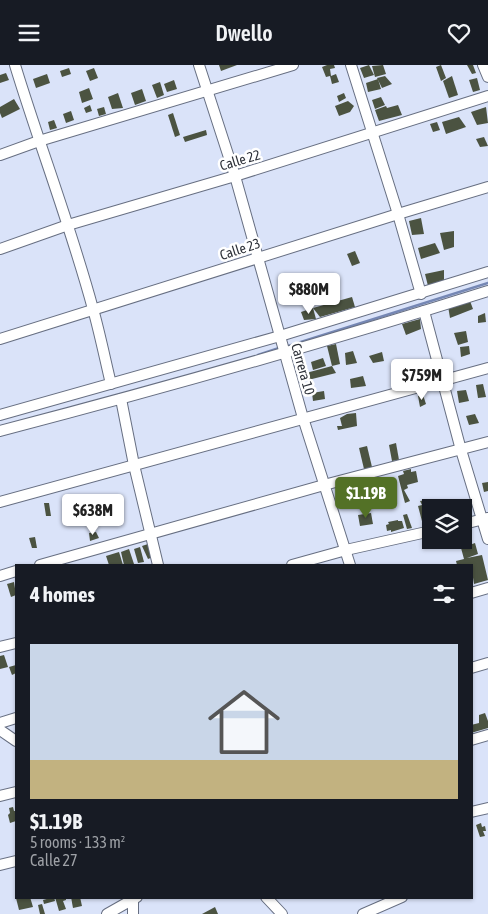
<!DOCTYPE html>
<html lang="en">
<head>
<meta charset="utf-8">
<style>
  body { margin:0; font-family:"Asap Condensed",sans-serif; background:#20242c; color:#f1f3f6; height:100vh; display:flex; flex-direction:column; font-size:19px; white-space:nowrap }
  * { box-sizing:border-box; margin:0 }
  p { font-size:16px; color:#9ea1a6 }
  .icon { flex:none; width:28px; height:28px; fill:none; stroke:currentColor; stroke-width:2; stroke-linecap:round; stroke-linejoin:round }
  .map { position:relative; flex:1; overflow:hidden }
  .details { position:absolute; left:15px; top:499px; width:458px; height:335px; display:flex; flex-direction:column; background:#171b24; border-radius:0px; box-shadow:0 1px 4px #0004 }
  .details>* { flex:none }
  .fabs { position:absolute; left:422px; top:434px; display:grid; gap:10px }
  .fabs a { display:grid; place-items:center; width:50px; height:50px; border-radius:0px; background:#171b24; box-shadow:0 1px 4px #0004; font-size:25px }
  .price { position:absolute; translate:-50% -42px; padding:0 11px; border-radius:5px; background:#fff; color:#222; font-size:16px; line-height:32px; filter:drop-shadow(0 1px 2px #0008) }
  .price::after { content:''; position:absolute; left:50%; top:30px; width:15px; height:11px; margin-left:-8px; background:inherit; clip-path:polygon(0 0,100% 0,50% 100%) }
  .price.on { background:#537126; color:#fff }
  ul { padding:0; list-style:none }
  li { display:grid; align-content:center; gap:10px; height:265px; padding:0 15px }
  li span { display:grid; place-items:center; height:155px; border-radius:0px; color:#555 }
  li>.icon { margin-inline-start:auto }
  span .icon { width:90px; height:90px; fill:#fffc; stroke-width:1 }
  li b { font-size:21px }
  h2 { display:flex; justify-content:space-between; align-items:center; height:60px; padding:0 15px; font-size:21px }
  header { display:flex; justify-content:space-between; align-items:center; height:65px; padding:0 15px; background:#171b24; font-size:22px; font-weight:600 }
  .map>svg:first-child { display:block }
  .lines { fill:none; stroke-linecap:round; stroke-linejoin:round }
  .stream { stroke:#7587b4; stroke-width:2.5 }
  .building { fill:#4b5341 }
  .minor-casing { stroke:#676f82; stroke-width:12 }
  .minor { stroke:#fff; stroke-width:10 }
  .labels { text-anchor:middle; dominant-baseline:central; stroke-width:5; stroke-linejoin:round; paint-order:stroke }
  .street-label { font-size:14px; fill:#2c3038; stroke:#fff }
</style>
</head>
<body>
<header><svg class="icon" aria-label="menu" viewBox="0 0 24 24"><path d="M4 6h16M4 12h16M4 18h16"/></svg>Dwello<svg class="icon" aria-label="heart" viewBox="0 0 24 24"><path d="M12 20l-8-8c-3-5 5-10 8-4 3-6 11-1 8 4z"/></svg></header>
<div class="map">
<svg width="488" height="849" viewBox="0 0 488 849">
  <rect width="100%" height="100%" fill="#dae3f9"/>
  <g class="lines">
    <g class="stream">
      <path d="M285,282l203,-64"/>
      <path d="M258,290l21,-7"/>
    </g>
  </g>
  <g class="building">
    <path d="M219,0h18l-16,6z"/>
    <path d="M327,0h7l1,3 -5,1 1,7 5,-2 3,8 -7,2 -2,-8 -4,1 -4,-10z"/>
    <path d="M369,0l5,10 -10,3 -4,-10z"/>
    <path d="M383,0l3,9 -11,3 -3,-11z"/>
    <path d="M441,0l5,13 -5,3 -5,-14z"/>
    <path d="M467,0h6l3,8 -4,1z"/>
    <path d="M69,3l2,6 -9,3 -2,-6z"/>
    <path d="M94,3l4,10 -8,3 -4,-10z"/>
    <path d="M6,8l3,7 -9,3v-8z"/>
    <path d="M47,9l3,9 -14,5 -3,-9z"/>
    <path d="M385,11l7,8 -10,4 -5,-10z"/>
    <path d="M452,11l6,19 -9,3 -6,-17z"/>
    <path d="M477,13l3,12 -7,2 -4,-12z"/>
    <path d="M378,14l3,10 -13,3 -2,-9z"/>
    <path d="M174,15l3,9 -10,3 -3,-8z"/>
    <path d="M160,17l4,13 -7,3 -5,-13z"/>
    <path d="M89,23l4,11 -11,4 -3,-11z"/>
    <path d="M142,24l4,12 -11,4 -4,-12z"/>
    <path d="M118,28l5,15 -11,1 -4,-12z"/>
    <path d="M344,28l2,5 -7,4 -2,-6z"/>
    <path d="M381,32l4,8 -10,4 -3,-9z"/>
    <path d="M14,34l6,10 -18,9 -2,-5v-6z"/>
    <path d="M348,36l6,5 -4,6 -11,4 -4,-10z"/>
    <path d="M90,40l2,6 -6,2 -2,-5z"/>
    <path d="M398,40l4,10 -23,6 -4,-11 11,-4 1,2z"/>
    <path d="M104,42l2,7 -7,2 -2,-7z"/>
    <path d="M486,42l2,16 -11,2 -6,-13z"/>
    <path d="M71,46l3,9 -8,3 -3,-9z"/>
    <path d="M173,48l7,22 -5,2 -7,-22z"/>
    <path d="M459,52l7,10 -20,7 -4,-12z"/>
    <path d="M54,55l3,8 -7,2 -2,-8z"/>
    <path d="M437,57l3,8 -7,2 -3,-8z"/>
    <path d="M206,65l1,5 -22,7 -2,-5z"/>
    <path d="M484,72l4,9 -8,1 -4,-8z"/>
    <path d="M421,153l3,16 -12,1 -3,-14z"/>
    <path d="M454,166v16l-10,3 -4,-17z"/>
    <path d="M435,178l5,10 -19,6 -3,-11z"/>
    <path d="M355,186l5,12 -8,3 -5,-12z"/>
    <path d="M444,205v12l-16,4 -3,-12z"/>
    <path d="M352,232l3,10 -35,10 -7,-9z"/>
    <path d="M470,236l3,8 -23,9 -2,-12z"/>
    <path d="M313,243l3,11 -12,1 -3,-8z"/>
    <path d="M485,248l1,9 -8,1v-7z"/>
    <path d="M420,254l1,10 -15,6 -4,-11z"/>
    <path d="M466,266l2,11 -10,3 -4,-12z"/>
    <path d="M336,279l4,20 -8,2 -5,-20z"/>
    <path d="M469,281l1,8 -9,3 -1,-10z"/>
    <path d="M353,286l4,12 -11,2 -1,-12z"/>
    <path d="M382,287l2,9 -11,2 -4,-7z"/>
    <path d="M323,293l3,8 -13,4 -2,-8z"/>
    <path d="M332,301l4,7 -28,7 -2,-7z"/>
    <path d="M363,311l3,10 -15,2 -1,-9z"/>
    <path d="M483,319l3,13 -8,1 -2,-13z"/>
    <path d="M466,325l3,11 -10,2 -2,-12z"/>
    <path d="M324,326l1,8 -12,2 -1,-8z"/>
    <path d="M423,330l3,9 -6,3 -2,-11z"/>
    <path d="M356,348l1,13 -19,4 -1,-4h5l-2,-8 7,-4z"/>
    <path d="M475,349l4,9 -10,2 -3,-9z"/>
    <path d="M396,378l3,17 -7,1 -3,-16z"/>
    <path d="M367,381l5,21 -8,2 -5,-21z"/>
    <path d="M411,404v3l5,-1 2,11 -11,3 1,3 -4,2 6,11 -5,2 -7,-27 6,-2 -1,-3z"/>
    <path d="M392,413l5,20 -4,1 -2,-7 -9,2 -3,-13z"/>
    <path d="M488,417v9l-4,1 -2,-9z"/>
    <path d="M426,435l5,23 -8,2 -5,-19 4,-1 -2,-4z"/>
    <path d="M44,438h5l2,13h-5z"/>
    <path d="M371,448l2,11 -13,2 -2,-11z"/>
    <path d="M407,449l5,14 -5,1 -4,-14z"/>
    <path d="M77,450l2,6 -10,3 -1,-6z"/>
    <path d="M398,455v1h4l2,7 -13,4v-2l-4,1 -1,-6 3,-1 -1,-2z"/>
    <path d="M96,467l3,6 -9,3 -1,-8z"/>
    <path d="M35,472l2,11h-5l-3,-10z"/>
    <path d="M475,478l3,11 -11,4 15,-3 6,25 -14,4 -3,-19h-14l-1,-4 8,-2 -3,-11z"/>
    <path d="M148,479l5,13 -5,2 -6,-13z"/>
    <path d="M140,482l4,15 -6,1 -4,-14z"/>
    <path d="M129,484l5,15 -10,1 -3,-13z"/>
    <path d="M119,487l4,13h-14l-3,-9z"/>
    <path d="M14,517l2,13 -5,2 -4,-13z"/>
    <path d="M4,590l4,12 -8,2v-13z"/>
    <path d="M16,600v8l-4,2 -3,-8z"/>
    <path d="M485,648l3,8v7l-17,5v-8l8,-2v-8z"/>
    <path d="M13,742l1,4h2v10l-6,2 -2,-8 2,-2 -1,-5z"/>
    <path d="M481,758l1,4 3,-1 1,5h-3l2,5 -5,1 -4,-12z"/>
    <path d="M30,832l3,10 -14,3 -3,-12z"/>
    <path d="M54,832l1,4 -11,3 -1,-4z"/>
    <path d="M55,832h11v3l-3,1 3,8 -7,2z"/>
    <path d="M71,832h9l2,9 -9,2z"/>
    <path d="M42,839l3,10h-5l-2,-9z"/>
    <path d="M215,842l3,7h-16z"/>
  </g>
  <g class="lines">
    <defs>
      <g id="minor">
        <path d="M15,0c25,82 56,162 78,244 7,25 12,50 18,75"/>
        <path d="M199,0l36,111 68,242 47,147"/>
        <path d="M351,0l47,149 23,80"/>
        <path d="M483,0l5,12"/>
        <path d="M0,90l39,-14 254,-76"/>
        <path d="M0,184l68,-24 167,-49 253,-80"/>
        <path d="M424,246l37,139 27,89"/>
        <path d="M0,274l398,-125 90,-27"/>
        <path d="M121,334l13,66 24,100"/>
        <path d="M0,350l280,-79 208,-64"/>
        <path d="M0,366c164,-43 327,-89 488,-140"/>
        <path d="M0,437l488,-134"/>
        <path d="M464,459l23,-6"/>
        <path d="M40,500l284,-80 164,-43"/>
        <path d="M292,500l54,-15 85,-19"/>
        <path d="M0,511l16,-5"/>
        <path d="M471,528l17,-5"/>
        <path d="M0,582l16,-4"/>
        <path d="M471,603l17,-5"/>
        <path d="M0,658l16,-5"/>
        <path d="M0,665l16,11"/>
        <path d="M471,675l17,-5"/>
        <path d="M0,731l16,-4"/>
        <path d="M471,747l17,-4"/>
        <path d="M0,800l16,-4"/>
        <path d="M266,832l16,17"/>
        <path d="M133,835v14"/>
        <path d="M107,849l30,-17"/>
        <path d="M363,849l39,-17"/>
      </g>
    </defs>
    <use href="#minor" class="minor-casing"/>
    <use href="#minor" class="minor"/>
  </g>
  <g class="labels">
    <g class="street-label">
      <text transform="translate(240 95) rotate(-17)">Calle 22</text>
      <text transform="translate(240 184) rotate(-18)">Calle 23</text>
      <text transform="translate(303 304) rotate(74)">Carrera 10</text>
    </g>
  </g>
</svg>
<div class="fabs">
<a><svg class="icon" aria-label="layers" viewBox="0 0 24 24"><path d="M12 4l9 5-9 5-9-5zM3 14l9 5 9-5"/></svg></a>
</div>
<b class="price" style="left:309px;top:250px">$880M</b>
<b class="price" style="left:422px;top:336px">$759M</b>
<b class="price on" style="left:366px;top:454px">$1.19B</b>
<b class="price" style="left:93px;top:471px">$638M</b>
<section class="details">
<h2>4 homes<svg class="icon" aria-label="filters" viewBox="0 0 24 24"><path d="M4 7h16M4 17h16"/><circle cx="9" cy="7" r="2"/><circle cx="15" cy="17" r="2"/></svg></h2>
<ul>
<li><span style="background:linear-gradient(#c9d6e8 75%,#c2b280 0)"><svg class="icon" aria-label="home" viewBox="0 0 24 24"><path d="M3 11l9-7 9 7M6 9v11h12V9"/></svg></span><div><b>$1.19B</b><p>5 rooms · 133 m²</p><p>Calle 27</p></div></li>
</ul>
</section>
</div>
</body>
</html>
